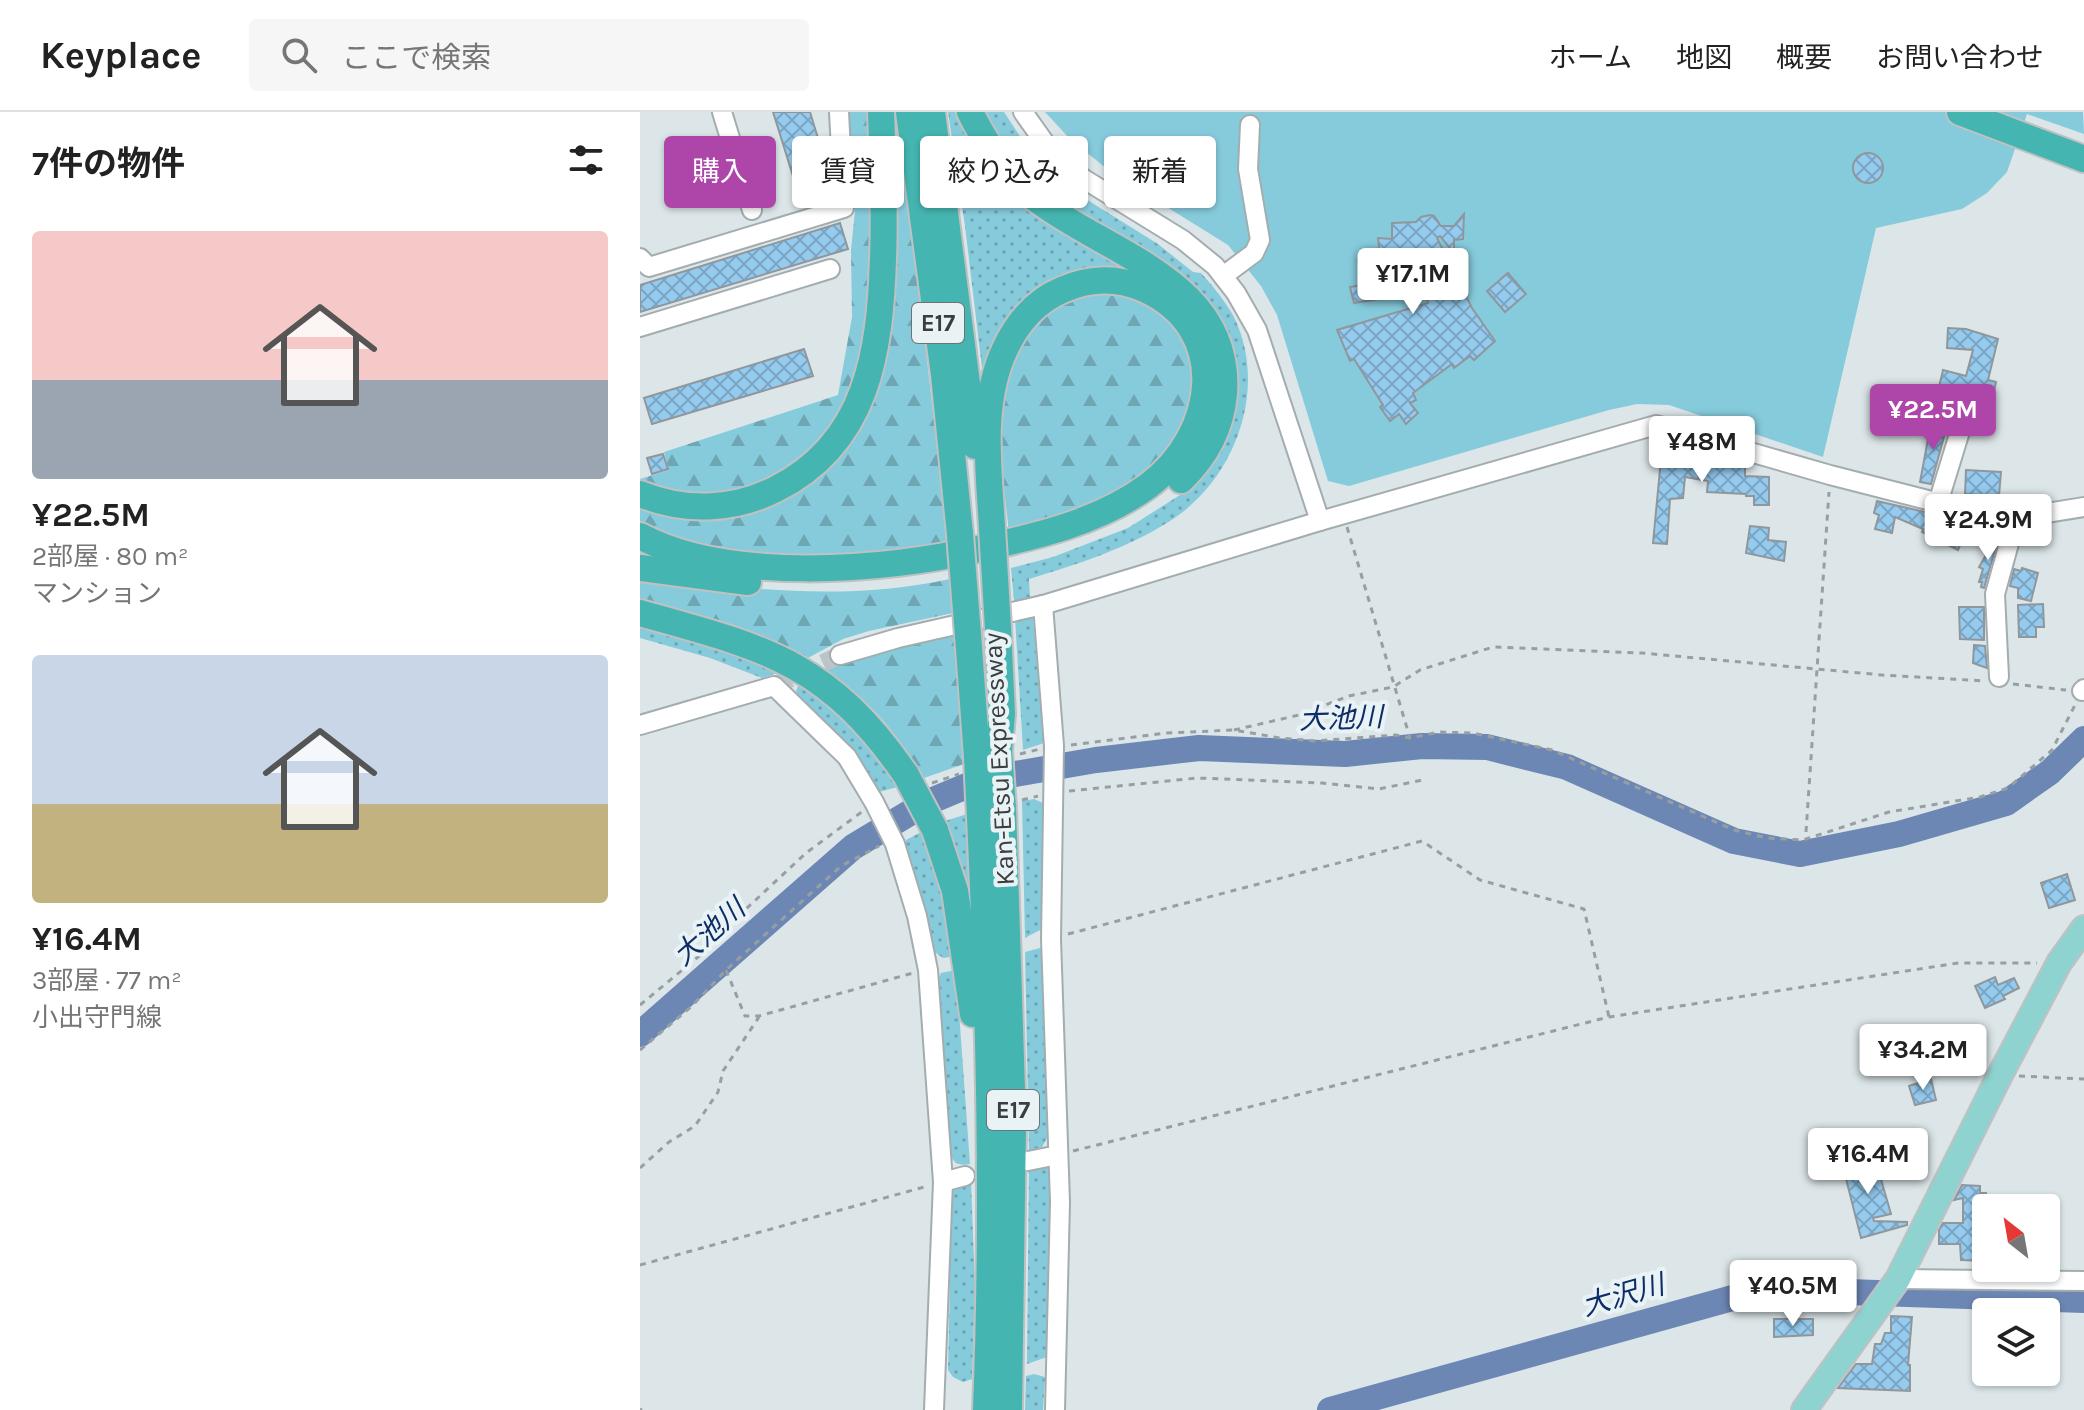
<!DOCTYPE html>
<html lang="ja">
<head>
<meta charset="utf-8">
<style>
  body { margin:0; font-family:Karla,"Noto Sans JP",sans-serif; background:#f6f6f6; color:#222; height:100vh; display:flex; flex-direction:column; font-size:30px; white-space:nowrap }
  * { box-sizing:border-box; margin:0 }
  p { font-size:26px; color:#767676 }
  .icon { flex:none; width:44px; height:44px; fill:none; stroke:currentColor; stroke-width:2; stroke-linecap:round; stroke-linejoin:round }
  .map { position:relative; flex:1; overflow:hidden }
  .panel { display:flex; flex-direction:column; background:#fff; width:640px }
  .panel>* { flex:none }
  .banner { position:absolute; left:24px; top:24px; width:760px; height:72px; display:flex; gap:16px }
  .needle { width:52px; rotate:329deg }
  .fabs { position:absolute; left:1332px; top:1082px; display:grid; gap:16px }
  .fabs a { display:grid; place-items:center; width:88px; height:88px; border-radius:8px; background:#fff; box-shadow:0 2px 6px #0004; font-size:40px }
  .price { position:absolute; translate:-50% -68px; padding:0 18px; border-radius:8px; background:#fff; color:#222; font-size:26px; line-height:52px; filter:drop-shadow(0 2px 4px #0008) }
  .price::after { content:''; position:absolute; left:50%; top:48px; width:24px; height:18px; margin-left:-12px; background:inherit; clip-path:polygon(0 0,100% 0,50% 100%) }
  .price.active { background:#ae46a9; color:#fff }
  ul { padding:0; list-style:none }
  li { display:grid; align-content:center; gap:16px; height:424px; padding:0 32px }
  li span { display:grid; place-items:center; height:248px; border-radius:8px; color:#555 }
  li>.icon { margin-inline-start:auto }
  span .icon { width:144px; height:144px; fill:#fffc; stroke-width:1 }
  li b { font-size:34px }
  h2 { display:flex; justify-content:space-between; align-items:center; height:96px; padding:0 32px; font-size:34px }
  .tag { padding:0 28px; border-radius:8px; background:#fff; box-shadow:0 2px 6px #0004; font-size:28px; line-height:72px }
  .tag.active { background:#ae46a9; color:#fff }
  header { display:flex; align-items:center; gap:48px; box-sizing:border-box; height:112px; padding:0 40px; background:#fff; border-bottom:2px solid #e0e0e0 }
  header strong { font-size:38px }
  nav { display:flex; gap:44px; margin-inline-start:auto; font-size:28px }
  .search { width:560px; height:72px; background:#f6f6f6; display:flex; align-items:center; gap:20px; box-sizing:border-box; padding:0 28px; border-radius:8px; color:#767676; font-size:30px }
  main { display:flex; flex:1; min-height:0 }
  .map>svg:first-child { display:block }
  .grass { fill:url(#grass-dots) }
  .forest { fill:url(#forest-firs) }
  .green { fill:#86cbdc }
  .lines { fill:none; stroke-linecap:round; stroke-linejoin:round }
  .river { stroke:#6d87b5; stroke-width:26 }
  .building { fill:url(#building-cross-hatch); stroke:#90979c; stroke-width:2 }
  .minor-tunnel { stroke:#bcc4c7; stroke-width:18; stroke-dasharray:18 9; stroke-linecap:butt }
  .minor-casing { stroke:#a3adaf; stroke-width:22 }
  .major-casing { stroke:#c0c1c2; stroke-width:28 }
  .highway-casing { stroke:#c0c1c2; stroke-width:30 }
  .path { stroke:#979fa1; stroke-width:3; stroke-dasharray:6 6; stroke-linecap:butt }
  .minor { stroke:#fff; stroke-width:18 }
  .major { stroke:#8fd3d0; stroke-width:24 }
  .highway { stroke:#45b5b1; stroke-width:26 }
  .highway-bridge-casing { stroke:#c0c1c2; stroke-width:30; stroke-linecap:butt }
  .highway-bridge { stroke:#45b5b1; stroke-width:26 }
  .labels { text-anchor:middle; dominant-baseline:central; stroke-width:8; stroke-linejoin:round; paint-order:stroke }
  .shield { fill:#e9f3f6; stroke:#6e7476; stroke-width:2 }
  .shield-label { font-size:24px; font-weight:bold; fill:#3a3e3f }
  .street-label { font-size:26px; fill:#3a3e3f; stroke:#e9f3f6 }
  .water-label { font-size:28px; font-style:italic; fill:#0e2d66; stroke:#e9f3f6 }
</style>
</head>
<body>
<header>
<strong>Keyplace</strong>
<div class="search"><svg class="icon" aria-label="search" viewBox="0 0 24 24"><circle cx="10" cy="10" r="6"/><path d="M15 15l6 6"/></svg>ここで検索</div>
<nav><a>ホーム</a><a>地図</a><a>概要</a><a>お問い合わせ</a></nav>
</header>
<main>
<section class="panel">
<h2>7件の物件<svg class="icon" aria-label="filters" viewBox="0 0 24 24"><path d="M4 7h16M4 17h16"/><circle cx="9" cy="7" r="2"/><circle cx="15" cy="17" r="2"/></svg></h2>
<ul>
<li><span style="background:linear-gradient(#f6c9c9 60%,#9aa5b1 0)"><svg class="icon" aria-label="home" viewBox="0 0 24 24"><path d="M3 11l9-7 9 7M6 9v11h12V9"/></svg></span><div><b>¥22.5M</b><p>2部屋 · 80 m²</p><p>マンション</p></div></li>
<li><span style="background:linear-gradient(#c9d6e8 60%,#c2b280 0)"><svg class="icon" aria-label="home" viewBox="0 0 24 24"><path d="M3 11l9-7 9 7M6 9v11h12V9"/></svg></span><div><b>¥16.4M</b><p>3部屋 · 77 m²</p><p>小出守門線</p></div></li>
</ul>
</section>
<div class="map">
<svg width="1444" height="1298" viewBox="0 0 1444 1298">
  <defs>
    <pattern id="grass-dots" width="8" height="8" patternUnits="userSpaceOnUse" patternTransform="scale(2)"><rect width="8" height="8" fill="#86cbdc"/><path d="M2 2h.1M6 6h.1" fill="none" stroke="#6fa6b4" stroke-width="1.8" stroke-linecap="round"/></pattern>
    <pattern id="forest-firs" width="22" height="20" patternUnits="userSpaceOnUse" patternTransform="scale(2)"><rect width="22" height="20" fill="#86cbdc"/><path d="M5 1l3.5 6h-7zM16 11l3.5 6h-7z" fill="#6fa6b4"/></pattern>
    <pattern id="building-cross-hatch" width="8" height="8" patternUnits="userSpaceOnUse" patternTransform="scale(2)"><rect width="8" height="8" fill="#95cbef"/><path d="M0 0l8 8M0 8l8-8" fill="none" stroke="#7ba6c3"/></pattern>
  </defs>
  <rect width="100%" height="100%" fill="#dce6e9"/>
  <g class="grass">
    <path d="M308,0h11l15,29 179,139 -169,105 -19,-159z"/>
    <path d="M341,0h23l31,47 30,27 93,58 35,28 8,1c12,13 25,29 33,44 35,72 1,163 -64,204 -44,28 -92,43 -141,58l1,19 -16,3 -3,-33 42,-11 75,-29 52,-33 23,-26 29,-104 -219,-205z"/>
    <path d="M389,503l4,2 11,126 -21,7 -8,-132z"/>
    <path d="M0,509l147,49 -25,8 -52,-20 -70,-20z"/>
    <path d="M159,572l31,14 75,87 -26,7 -7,-4 -72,-87 -4,-10z"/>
    <path d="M394,687l11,5 -3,125 -17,9 -3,-137z"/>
    <path d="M327,702l6,120 -16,-80 -12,-33z"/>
    <path d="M287,717l14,41 14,86 -12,2 -11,-8 -17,-72 -11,-28 2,-10z"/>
    <path d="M400,836l3,2 7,183 -8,14 -13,3 -4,-198z"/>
    <path d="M316,858l14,194c-11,2 -16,0 -20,-10l-13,-171 4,-10z"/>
    <path d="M404,1052l7,5 3,10 -7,178 -20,7 2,-196z"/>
    <path d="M331,1069l4,105 -3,93 -9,3 -10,-5 -5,-7 2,-87 -2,-89 5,-7z"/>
    <path d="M394,1262l11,3 -2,33h-18l1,-34z"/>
  </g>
  <g class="forest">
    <path d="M206,0h22l4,171 -5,61 -26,74 -54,57 -54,20h-52l-41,-12v-4l29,-9 -5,-18 174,-57 14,-78 -1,-67 4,-39z"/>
    <path d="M251,0h4l19,135 34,296c-83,13 -174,24 -257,1 -17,-5 -34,-14 -51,-20v-20l127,2 32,-16 30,-23 17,-20 17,-28z"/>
    <path d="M477,179l44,18 25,29 11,43 -10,46 -31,40 -52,32 -36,14 -59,18 -9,-73v-39l5,-40 22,-50 45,-34z"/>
    <path d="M0,464c106,13 204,26 310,3l3,34 -84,18 -26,8 -35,19c-57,-32 -105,-43 -168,-58z"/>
    <path d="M314,519l10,133 -40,14c-25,-42 -57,-82 -99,-107l24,-14z"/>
  </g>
  <path class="green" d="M405,0h1038l1,22 -57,-20 -20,58 -20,21 -25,16 -86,19 -53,229 -154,-52 -32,-1 -28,6 -260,76 -21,-5 -51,-166 -16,-29 -33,-41 -116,-72 -42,-34z"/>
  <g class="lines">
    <g class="river">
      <path d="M0,922l213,-187 73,-44 55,-23 115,-20 103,-12 146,6 77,-8 65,1 80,20 167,74 66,13 99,-20 107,-31 44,-31 34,-33"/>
      <path d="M690,1298l424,-118 34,-2 296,10"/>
    </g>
  </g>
  <g class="building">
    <path d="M133,0h37l21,69 -33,11z"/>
    <circle cx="1228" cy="56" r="15"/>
    <path d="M824,102l-1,25 -9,1v13l-14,-17 -3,2 35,70 23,33 -21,19 -4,-4 -16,12 -2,-4 -39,29 3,7 -6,3 8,10 -12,11 -7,-10 -9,7 -10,-14 3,-2 -29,-46 -4,2 -13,-31 91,-27 -2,-12 -72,12 -4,-16 12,-2 -4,-26 22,-1 -2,-20 14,1v-16l24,-1 5,-5 9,-2 4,1 7,10h13z"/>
    <path d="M200,111l8,26 -208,63v-27z"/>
    <path d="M868,161l18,21 -21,18 -18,-21z"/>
    <path d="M1308,216l18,1 32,10 -10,41 8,2 -5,22 -53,-13 5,-21 23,6 7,-26 -26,-2z"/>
    <path d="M164,237l9,27 -161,48 -8,-26z"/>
    <path d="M1291,311l16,3 -16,58 -11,-2z"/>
    <path d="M1036,333l18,3 -1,6 8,1 -1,4 45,4v13l24,1v28h-15v-9h-8v-2l-39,-2 1,-11 -23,-4 -2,21 -13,1 -3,45 -14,-1 8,-84 13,1z"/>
    <path d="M23,342l5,15 -16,5 -5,-16z"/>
    <path d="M1326,358l35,2 -2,24 -34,-2z"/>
    <path d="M1237,389l74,17 12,7 -3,8 4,2 -6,15 -36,-18 1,-3 -28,-12 -3,16 -17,-4 4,-14 -5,-2z"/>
    <path d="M1110,414l19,2 -1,12 18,2 -2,19 -38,-8z"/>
    <path d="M1361,417l-17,59 -3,-1 1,-5h-3l4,-13 -4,-2z"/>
    <path d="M1382,456l16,5 -7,28 -13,-3v-10l-8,-2 4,-17 7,2z"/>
    <path d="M1403,492l1,23h-8v10h-17l-1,-32z"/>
    <path d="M1319,495h25v33l-24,-1z"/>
    <path d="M1334,533l11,1 2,22 -14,-5z"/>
    <path d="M1427,762l8,26 -26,8 -8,-25z"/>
    <path d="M1355,865l3,8 16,-7 5,10 -16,8 2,3 -20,9 -10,-22z"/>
    <path d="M1291,967l5,21 -21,5 -6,-19z"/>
    <path d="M1234,1043l17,59 -18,4 1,3 33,1v3l-46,13 -19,-75z"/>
    <path d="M1322,1073l18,1v7h6v68l-25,-1 -1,-16h-21v-14l4,-7h20v-25l-9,2z"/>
    <path d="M1251,1204l21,1 -4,48h2v26l-72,-3 18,-24h16l3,-20h6l4,-11h6z"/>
    <path d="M1134,1207h39v16l-39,2z"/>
  </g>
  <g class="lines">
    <path class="minor-tunnel" d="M134,574l66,-31"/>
    <defs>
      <g id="minor">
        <path d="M82,0l30,98"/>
        <path d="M383,0l29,41 32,26 99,61 32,26 21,27 21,37 63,191"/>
        <path d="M0,146l9,9 195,-59 -5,-96"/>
        <path d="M583,164l31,-23 6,-13 -12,-71 2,-44"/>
        <path d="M0,215l190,-58"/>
        <path d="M1298,391l23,-75"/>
        <path d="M403,493l11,141 -3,193 9,263 -5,208"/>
        <path d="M200,543l58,-17 145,-33 277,-84 336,-96 174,50 160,41 26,2 68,-11"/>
        <path d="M1359,565l-4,-83 21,-76"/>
        <path d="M1442,579l2,-2"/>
        <path d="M0,613l134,-39 73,71 27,45 21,42 22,72 11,54 15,212 -9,228"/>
        <path d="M388,1049l30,-6"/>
        <path d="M303,1070l22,-6"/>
        <path d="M1258,1167l186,2"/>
      </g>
      <path id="major" d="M1164,1298l94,-131 102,-204 59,-112 25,-35"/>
      <g id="highway">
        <path d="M269,0l35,262 16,160"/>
        <path d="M292,0l43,334"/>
        <path d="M330,0c16,32 37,65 66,87 71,55 196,82 188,195 -3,34 -19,63 -43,86"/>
        <path d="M1320,0l124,47"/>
        <path d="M0,382c45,18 93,17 136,-5 92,-46 104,-138 107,-230 2,-49 0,-98 -2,-147"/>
        <path d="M0,424c87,47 245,35 339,13 59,-13 120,-27 169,-63 69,-51 85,-157 -4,-197 -27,-12 -55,-11 -82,1 -26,11 -45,33 -57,59 -26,55 -16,121 -13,179"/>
        <path d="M0,456l108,14"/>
        <path d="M0,501c126,35 188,49 266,162"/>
        <path d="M358,516l4,86 -3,37"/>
        <path d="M328,523l9,122"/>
        <path d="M363,697l10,313 -4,288"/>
        <path d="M340,705c9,198 14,395 6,593"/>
        <path d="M295,718l20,61 18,123"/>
      </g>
    </defs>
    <use href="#minor" class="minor-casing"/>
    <use href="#major" class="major-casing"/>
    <use href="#highway" class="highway-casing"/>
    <g class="path">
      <path d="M707,415l63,211"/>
      <path d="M1373,572l53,6"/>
      <path d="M594,618l65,-15 50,-19 44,-9 27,-17 73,-23 149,6 240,22 104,6"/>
      <path d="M431,633l95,-12 68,-3 46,8 34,3 82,-6 14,3 29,-6 34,1 79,17 182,80 33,8 36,2 86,-28 91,-15 28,-9 44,-38 23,-45"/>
      <path d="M380,642l20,-5"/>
      <path d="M292,671l27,-9"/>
      <path d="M429,679l128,-13 125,5 57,6 48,-10"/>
      <path d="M382,688l16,-4"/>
      <path d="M1166,720l23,-340"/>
      <path d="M428,822l354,-93 58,39 104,29 25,108"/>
      <path d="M86,858l19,46h14l154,-43"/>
      <path d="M0,893l64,-53 13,-16 89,-83 57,-42"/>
      <path d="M0,938l52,-44 34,-36 115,-104 38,-20"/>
      <path d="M1379,964l65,3"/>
      <path d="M433,1039l536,-134 349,-54h79"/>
      <path d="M0,1056l29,-26 26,-16 23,-34 5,-21 36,-54"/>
      <path d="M0,1153l288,-79"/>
      <path d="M0,1297l2,1"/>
    </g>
    <use href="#minor" class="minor"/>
    <use href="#major" class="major"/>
    <use href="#highway" class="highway"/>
    <defs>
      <g id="highway-bridge">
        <path d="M352,416l6,100"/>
        <path d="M320,422l8,101"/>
        <path d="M359,639l4,58"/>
        <path d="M337,645l3,60"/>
        <path d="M266,663l29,55"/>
      </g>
    </defs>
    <use href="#highway-bridge" class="highway-bridge-casing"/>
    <use href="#highway-bridge" class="highway-bridge"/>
  </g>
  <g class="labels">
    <g class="shield">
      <rect x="272" y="191" width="52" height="40" rx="6"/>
      <rect x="347" y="978" width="52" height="40" rx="6"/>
    </g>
    <g class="shield-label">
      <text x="298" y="211">E17</text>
      <text x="373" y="998">E17</text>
    </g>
    <g class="street-label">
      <text transform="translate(359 647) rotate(-93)">Kan-Etsu Expressway</text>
    </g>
    <g class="water-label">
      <text transform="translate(701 606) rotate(-2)">大池川</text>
      <text transform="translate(69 820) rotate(-41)">大池川</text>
      <text transform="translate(983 1183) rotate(-16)">大沢川</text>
    </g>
  </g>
</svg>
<div class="fabs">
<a><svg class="needle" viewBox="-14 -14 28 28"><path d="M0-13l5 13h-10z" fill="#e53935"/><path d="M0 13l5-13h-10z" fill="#767676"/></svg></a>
<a><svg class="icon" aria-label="layers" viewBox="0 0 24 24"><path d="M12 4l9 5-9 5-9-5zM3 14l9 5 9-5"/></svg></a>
</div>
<b class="price" style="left:773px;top:204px">¥17.1M</b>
<b class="price active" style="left:1293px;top:340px">¥22.5M</b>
<b class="price" style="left:1062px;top:372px">¥48M</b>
<b class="price" style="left:1348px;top:450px">¥24.9M</b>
<b class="price" style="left:1283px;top:980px">¥34.2M</b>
<b class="price" style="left:1228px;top:1084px">¥16.4M</b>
<b class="price" style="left:1153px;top:1216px">¥40.5M</b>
<div class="banner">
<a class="tag active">購入</a>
<a class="tag">賃貸</a>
<a class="tag">絞り込み</a>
<a class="tag">新着</a>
</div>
</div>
</main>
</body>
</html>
